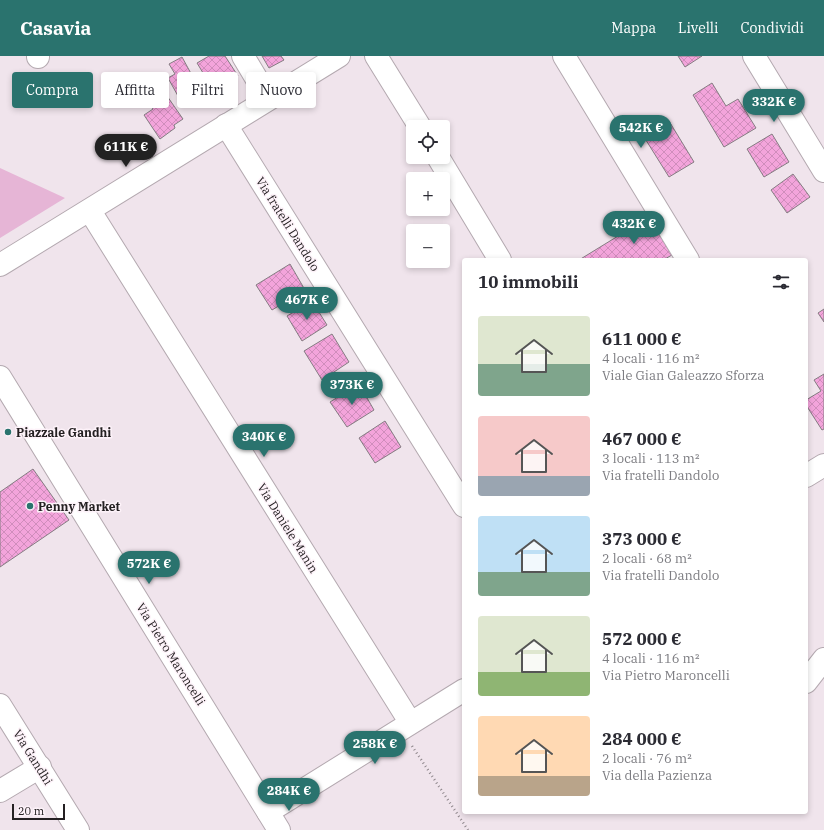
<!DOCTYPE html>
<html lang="it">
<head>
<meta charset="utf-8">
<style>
  body { margin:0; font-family:"IBM Plex Serif",serif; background:#f7f7f7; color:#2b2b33; height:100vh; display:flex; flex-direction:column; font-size:15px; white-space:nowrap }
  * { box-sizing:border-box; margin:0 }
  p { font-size:13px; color:#7c7c81 }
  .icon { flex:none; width:22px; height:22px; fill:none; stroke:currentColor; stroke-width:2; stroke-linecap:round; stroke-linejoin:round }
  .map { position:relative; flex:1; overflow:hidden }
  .sheet { position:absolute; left:462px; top:202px; width:346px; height:556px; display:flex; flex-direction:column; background:#fff; border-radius:4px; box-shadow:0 2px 6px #0003 }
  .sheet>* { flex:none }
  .top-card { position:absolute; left:12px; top:16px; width:380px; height:36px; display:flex; gap:8px }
  .controls { position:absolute; left:406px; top:64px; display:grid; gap:8px }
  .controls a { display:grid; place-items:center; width:44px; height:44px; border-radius:4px; background:#fff; box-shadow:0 2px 6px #0003; font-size:20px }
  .scale { position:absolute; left:12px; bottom:10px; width:53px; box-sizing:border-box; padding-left:4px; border:2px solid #242022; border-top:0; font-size:11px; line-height:14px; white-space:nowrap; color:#242022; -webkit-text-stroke:3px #fdf2f9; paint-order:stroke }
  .price { position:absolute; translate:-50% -34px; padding:0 9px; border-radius:14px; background:#2a736e; color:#fff; font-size:13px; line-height:26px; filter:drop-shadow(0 1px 2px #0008) }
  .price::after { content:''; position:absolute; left:50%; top:24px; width:12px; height:9px; margin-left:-6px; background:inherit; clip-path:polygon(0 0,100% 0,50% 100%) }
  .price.selected { background:#222; color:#fff }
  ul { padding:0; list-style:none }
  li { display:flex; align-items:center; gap:12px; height:100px; padding:0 16px }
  li span { display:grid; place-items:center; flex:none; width:112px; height:80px; border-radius:4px; color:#555 }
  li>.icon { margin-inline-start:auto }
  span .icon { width:48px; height:48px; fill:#fffc; stroke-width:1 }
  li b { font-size:17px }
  h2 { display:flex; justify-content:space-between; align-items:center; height:48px; padding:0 16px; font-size:17px }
  .chip { padding:0 14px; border-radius:4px; background:#fff; box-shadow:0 2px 6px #0003; font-size:14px; line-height:36px }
  .chip.selected { background:#2a736e; color:#fff }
  header { display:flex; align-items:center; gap:24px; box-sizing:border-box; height:56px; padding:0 20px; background:#2a736e; color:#fff }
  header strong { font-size:19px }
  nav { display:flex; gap:22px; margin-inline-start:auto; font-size:14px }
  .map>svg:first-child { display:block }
  .green { fill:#e6b5d6 }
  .building { fill:url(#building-cross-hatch); stroke:#857c82 }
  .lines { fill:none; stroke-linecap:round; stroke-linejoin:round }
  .minor-casing { stroke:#b4a9b0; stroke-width:24 }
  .path { stroke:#8f878c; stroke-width:2.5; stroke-dasharray:1 3; stroke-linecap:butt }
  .minor { stroke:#fff; stroke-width:22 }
  .poi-dot { fill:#2a736e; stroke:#fdf2f9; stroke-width:1.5 }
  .labels { text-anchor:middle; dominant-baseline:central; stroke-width:3; stroke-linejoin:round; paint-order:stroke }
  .street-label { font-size:12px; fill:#242022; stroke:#fdf2f9 }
  .poi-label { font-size:12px; font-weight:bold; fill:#242022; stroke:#fdf2f9; text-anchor:start }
</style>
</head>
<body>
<header>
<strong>Casavia</strong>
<nav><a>Mappa</a><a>Livelli</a><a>Condividi</a></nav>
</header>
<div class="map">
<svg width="824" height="774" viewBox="0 0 824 774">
  <defs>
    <pattern id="building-cross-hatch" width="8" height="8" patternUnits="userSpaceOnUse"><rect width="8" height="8" fill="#f3a4db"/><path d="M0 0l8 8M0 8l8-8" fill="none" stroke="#d08dbc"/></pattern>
  </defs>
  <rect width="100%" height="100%" fill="#f0e4ec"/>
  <path class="green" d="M0,112l65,30 -65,40z"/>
  <g class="building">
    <path d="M209,0h16l13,20 -24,15 -17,-28z"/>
    <path d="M262,0h19l3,4 -15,8z"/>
    <path d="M678,0h24l-17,11z"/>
    <path d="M182,1l12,22 -6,3 9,15 -14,8 -15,-27 7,-4 -6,-10z"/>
    <path d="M712,27l14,23 12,-7 18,29 -32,19 -31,-52z"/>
    <path d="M165,37l18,26 -9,6 1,3 -15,11 -16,-24 9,-6 -3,-5z"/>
    <path d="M669,65l25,41 -25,15 -25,-40z"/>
    <path d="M772,78l17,28 -25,15 -17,-28z"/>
    <path d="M793,118l17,23 -23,16 -16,-23z"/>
    <path d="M649,161l23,38 -9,5h-84z"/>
    <path d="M290,208l15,26 -33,20 -16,-25z"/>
    <path d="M312,245l15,24 -25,16 -15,-25z"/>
    <path d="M824,253v13l-6,-9z"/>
    <path d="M332,278l17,28 -27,18 -18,-29z"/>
    <path d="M824,318v55l-2,1 -16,-25v-5l15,-9 -7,-11z"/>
    <path d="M359,328l15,26 -27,17 -17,-25z"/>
    <path d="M385,365l16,26 -26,16 -16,-25z"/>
    <path d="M33,413l36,51 -69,47v-75z"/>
  </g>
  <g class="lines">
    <defs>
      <g id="minor">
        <path d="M243,0l25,42"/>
        <path d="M376,0l44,71"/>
        <path d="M564,0l124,204"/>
        <path d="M754,0l70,115"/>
        <path d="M38,1v-1"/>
        <path d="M226,69l238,381"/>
        <path d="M438,101l62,103"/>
        <path d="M90,155l320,511"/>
        <path d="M0,209l339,-209"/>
        <path d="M0,321l279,453"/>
        <path d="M806,420l18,-11"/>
        <path d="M806,626l18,-23"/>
        <path d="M0,649l78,125"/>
        <path d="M0,735l40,-24"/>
        <path d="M268,756l196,-122"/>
      </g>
    </defs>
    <use href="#minor" class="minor-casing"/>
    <path class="path" d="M412,690l56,84"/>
    <use href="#minor" class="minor"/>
  </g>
  <g class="poi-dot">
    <circle cx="8" cy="376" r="4"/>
    <circle cx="30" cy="450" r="4"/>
  </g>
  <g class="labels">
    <g class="street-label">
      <text transform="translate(288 168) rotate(58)">Via fratelli Dandolo</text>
      <text transform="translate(288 472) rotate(58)">Via Daniele Manin</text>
      <text transform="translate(171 598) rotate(58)">Via Pietro Maroncelli</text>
      <text transform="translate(33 701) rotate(58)">Via Gandhi</text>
    </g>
    <g class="poi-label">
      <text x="16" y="376">Piazzale Gandhi</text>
      <text x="38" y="450">Penny Market</text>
    </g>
  </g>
</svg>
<div class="controls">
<a><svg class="icon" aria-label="locate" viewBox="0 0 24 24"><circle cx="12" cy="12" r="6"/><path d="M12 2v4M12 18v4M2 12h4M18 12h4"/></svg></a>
<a>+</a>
<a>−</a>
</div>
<div class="scale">20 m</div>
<b class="price" style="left:774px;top:67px">332K €</b>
<b class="price" style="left:641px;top:93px">542K €</b>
<b class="price selected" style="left:126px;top:112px">611K €</b>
<b class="price" style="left:634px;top:189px">432K €</b>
<b class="price" style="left:307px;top:265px">467K €</b>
<b class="price" style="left:352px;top:350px">373K €</b>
<b class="price" style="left:264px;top:402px">340K €</b>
<b class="price" style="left:149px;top:529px">572K €</b>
<b class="price" style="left:375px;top:709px">258K €</b>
<b class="price" style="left:289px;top:756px">284K €</b>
<div class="top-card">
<a class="chip selected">Compra</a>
<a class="chip">Affitta</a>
<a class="chip">Filtri</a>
<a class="chip">Nuovo</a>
</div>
<section class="sheet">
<h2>10 immobili<svg class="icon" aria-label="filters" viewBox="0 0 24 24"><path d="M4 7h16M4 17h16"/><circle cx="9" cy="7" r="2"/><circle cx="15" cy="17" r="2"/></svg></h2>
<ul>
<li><span style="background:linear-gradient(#dfe7d0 60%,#7fa58c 0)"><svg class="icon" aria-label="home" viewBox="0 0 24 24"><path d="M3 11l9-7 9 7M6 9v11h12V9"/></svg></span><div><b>611 000 €</b><p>4 locali · 116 m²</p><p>Viale Gian Galeazzo Sforza</p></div></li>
<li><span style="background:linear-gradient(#f6c9c9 75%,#9aa5b1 0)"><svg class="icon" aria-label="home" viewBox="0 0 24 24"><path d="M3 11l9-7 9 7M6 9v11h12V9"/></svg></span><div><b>467 000 €</b><p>3 locali · 113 m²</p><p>Via fratelli Dandolo</p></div></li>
<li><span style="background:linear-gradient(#bfe0f5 70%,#7fa58c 0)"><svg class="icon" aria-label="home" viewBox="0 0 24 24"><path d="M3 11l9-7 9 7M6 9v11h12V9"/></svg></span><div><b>373 000 €</b><p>2 locali · 68 m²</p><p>Via fratelli Dandolo</p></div></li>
<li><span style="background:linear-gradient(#dfe7d0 70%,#8fb573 0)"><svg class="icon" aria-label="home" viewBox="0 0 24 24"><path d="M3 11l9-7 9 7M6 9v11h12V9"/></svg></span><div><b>572 000 €</b><p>4 locali · 116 m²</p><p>Via Pietro Maroncelli</p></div></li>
<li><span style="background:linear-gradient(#ffd9b3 75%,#b9a48a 0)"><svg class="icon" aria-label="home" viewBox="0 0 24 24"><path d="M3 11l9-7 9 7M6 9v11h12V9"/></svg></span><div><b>284 000 €</b><p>2 locali · 76 m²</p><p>Via della Pazienza</p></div></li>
</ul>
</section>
</div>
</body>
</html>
